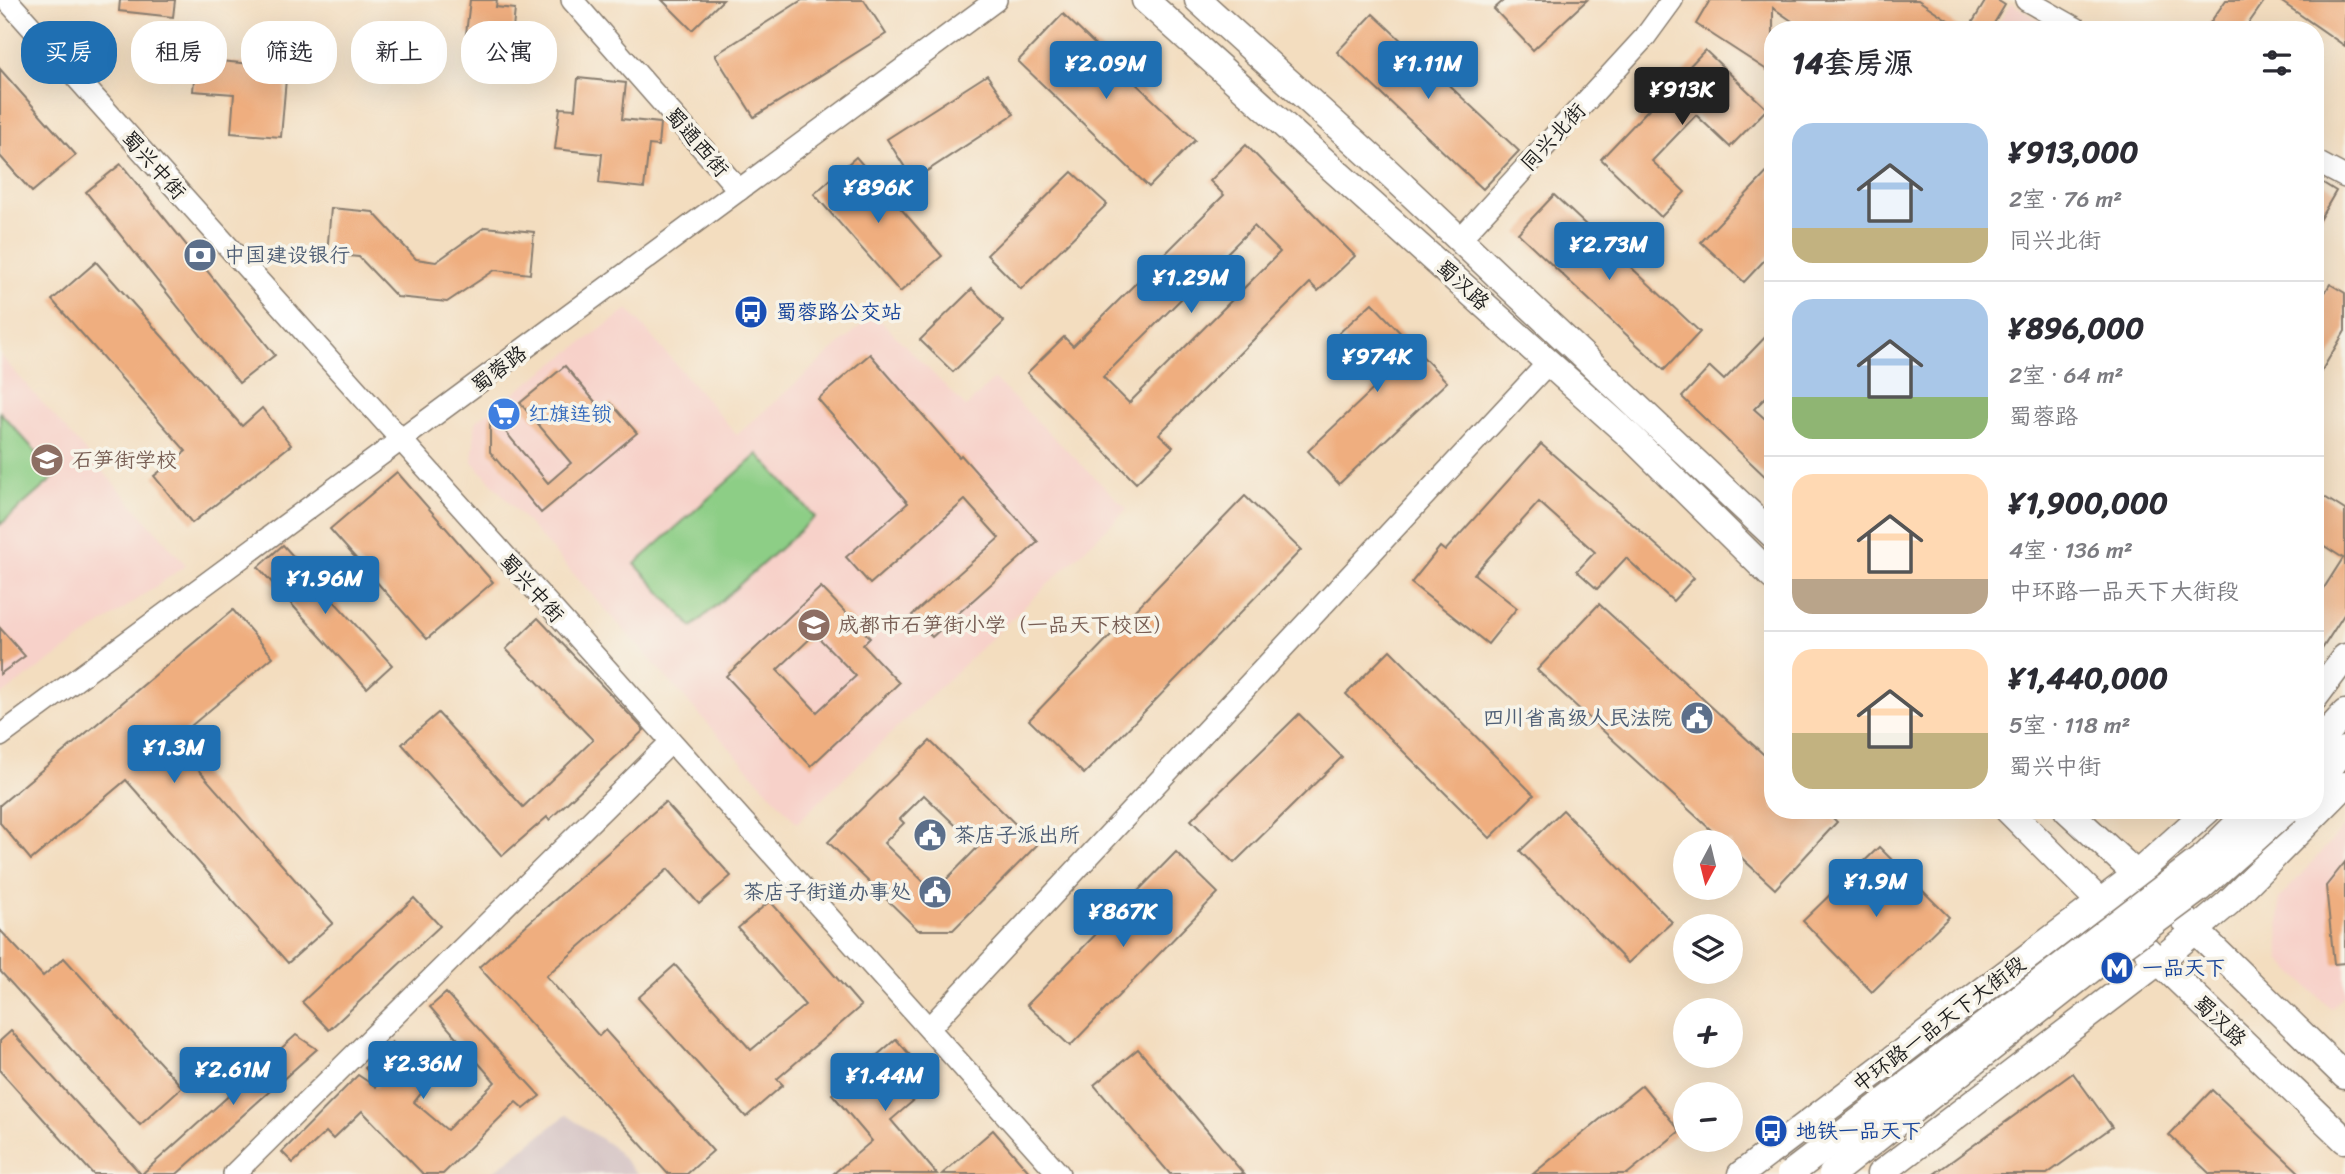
<!DOCTYPE html>
<html lang="zh">
<head>
<meta charset="utf-8">
<style>
  body { margin:0; font-family:Sriracha,"LXGW WenKai TC",sans-serif; background:#f2f2f3; color:#2b2b33; height:100vh; display:flex; flex-direction:column; font-size:26px; white-space:nowrap }
  * { box-sizing:border-box; margin:0 }
  p { font-size:23px; color:#7c7c81 }
  .icon { flex:none; width:38px; height:38px; fill:none; stroke:currentColor; stroke-width:2; stroke-linecap:round; stroke-linejoin:round }
  .map { position:relative; flex:1; overflow:hidden }
  .details { position:absolute; left:1764px; top:21px; width:560px; height:798px; display:flex; flex-direction:column; background:#fff; border-radius:28px; box-shadow:0 7px 28px #0002 }
  .details>* { flex:none }
  .guide { position:absolute; left:21px; top:21px; width:665px; height:63px; display:flex; gap:14px }
  .needle { width:46px; rotate:187deg }
  .tools { position:absolute; left:1673px; top:830px; display:grid; gap:14px }
  .tools a { display:grid; place-items:center; width:70px; height:70px; border-radius:50%; background:#fff; box-shadow:0 7px 28px #0002; font-size:35px }
  .price { position:absolute; translate:-50% -60px; padding:0 16px; border-radius:7px; background:#1f6fb2; color:#fff; font-size:23px; line-height:46px; filter:drop-shadow(0 2px 4px #0008) }
  .price::after { content:''; position:absolute; left:50%; top:42px; width:21px; height:16px; margin-left:-10px; background:inherit; clip-path:polygon(0 0,100% 0,50% 100%) }
  .price.on { background:#222; color:#fff }
  ul { padding:0; list-style:none }
  li { display:flex; align-items:center; gap:21px; height:175px; padding:0 28px }
  li+li { border-top:2px solid #e1e1e2 }
  li span { display:grid; place-items:center; flex:none; width:196px; height:140px; border-radius:21px; color:#555 }
  li>.icon { margin-inline-start:auto }
  span .icon { width:84px; height:84px; fill:#fffc; stroke-width:1 }
  li b { font-size:30px }
  h2 { display:flex; justify-content:space-between; align-items:center; height:84px; padding:0 28px; font-size:30px }
  .pill { padding:0 24px; border-radius:28px; background:#fff; box-shadow:0 7px 28px #0002; font-size:24px; line-height:63px }
  .pill.on { background:#1f6fb2; color:#fff }
  .map>svg:first-child { display:block }
  .built { fill:#f7d1c9 }
  .industrial { fill:#d2bfc1 }
  .green { fill:#8dce86; stroke:#547551; stroke-width:2 }
  .building { fill:#efae7f; fill-rule:evenodd }
  .lines { fill:none; stroke-linecap:round; stroke-linejoin:round }
  .minor-casing { stroke:#887c6e; stroke-width:24 }
  .major-casing { stroke:#887c6e; stroke-width:29 }
  .minor { stroke:#fff; stroke-width:21 }
  .major { stroke:#fff; stroke-width:26 }
  .major-bridge-casing { stroke:#887c6e; stroke-width:29; stroke-linecap:butt }
  .major-bridge { stroke:#fff; stroke-width:26 }
  .labels { text-anchor:middle; dominant-baseline:central; stroke-width:7; stroke-linejoin:round; paint-order:stroke }
  .street-label { font-size:21px; fill:#1c1c1c; stroke:#f7f3e8 }
  .service-label { font-size:21px; fill:#4e5e75; stroke:#f7f3e8; text-anchor:start }
  .transit-label { font-size:21px; fill:#164399; stroke:#f7f3e8; text-anchor:start }
  .shop-label { font-size:21px; fill:#366cbe; stroke:#f7f3e8; text-anchor:start }
  .education-label { font-size:21px; fill:#785e54; stroke:#f7f3e8; text-anchor:start }
</style>
</head>
<body>
<div class="map">
<svg width="2345" height="1174" viewBox="0 0 2345 1174">
  <rect width="100%" height="100%" fill="#f7f3e8"/>
  <filter id="ink" filterUnits="userSpaceOnUse"><feTurbulence type="fractalNoise" baseFrequency=".0143" numOctaves="2"/><feDisplacementMap in="SourceGraphic" scale="14" xChannelSelector="R" yChannelSelector="G"/><feConvolveMatrix kernelMatrix="1 2 1 2 8 2 1 2 1" color-interpolation-filters="sRGB"/></filter>
  <filter id="wash" filterUnits="userSpaceOnUse"><feTurbulence type="fractalNoise" baseFrequency=".00686" numOctaves="4" result="noise"/><feDisplacementMap in="SourceGraphic" scale="28" xChannelSelector="R" yChannelSelector="G"/><feGaussianBlur stdDeviation="1.57" result="paint"/><feColorMatrix in="noise" values="0 0 0 0 0 0 0 0 0 0 0 0 0 0 0 0 0 1.4 0 .05"/><feComposite in="paint" operator="in"/></filter>
  <g filter="url(#wash)">
    <rect width="100%" height="100%" fill="#f3ddbf"/>
    <g class="built">
      <path d="M2011,3l45,27h-62z"/>
      <path d="M628,309l109,126 137,-121 92,93 28,-28 133,130 -330,314 -325,-362 4,-40z"/>
      <path d="M0,355l186,210 -186,131z"/>
      <path d="M2345,826v168l-14,15 -51,-49 -1,-61z"/>
    </g>
    <path class="industrial" d="M566,1115l47,32 24,27h-146z"/>
    <g class="green">
      <path d="M0,412l57,63 -57,50z"/>
      <path d="M758,454l57,63 -123,110 -57,-63z"/>
    </g>
    <g id="blocks">
      <g class="building">
        <path d="M120,0h55l-2,17 -54,-6z"/>
        <path d="M470,0h27l-1,7 19,2 -3,30 -46,-5z"/>
        <path d="M662,0h61l-31,30z"/>
        <path d="M802,0h62l22,34 -132,83 -39,-62z"/>
        <path d="M1504,0h83l-54,50 -39,-41z"/>
        <path d="M1710,0h208l45,30h-158l-32,-22v66l-77,-50z"/>
        <path d="M1986,0h11l8,5 -15,25h-22z"/>
        <path d="M2226,0h39l-21,30h-39z"/>
        <path d="M2279,0h66v46z"/>
        <path d="M1063,14l132,126 -46,47 -131,-126z"/>
        <path d="M1373,14l146,137 -36,38 -146,-137z"/>
        <path d="M1705,50l62,59 -37,38 -34,-32 -44,46 33,31 -24,25 -60,-58z"/>
        <path d="M196,59l91,8 -6,70 -50,-4 3,-39 -41,-3z"/>
        <path d="M0,69l76,86 -44,37 -32,-36z"/>
        <path d="M987,75l27,39 -101,66 -26,-41z"/>
        <path d="M578,78l48,5 -4,36 38,4 -2,23 -9,-1 -5,43 -45,-5 3,-29 -47,-5 5,-41 15,1z"/>
        <path d="M1246,145l109,111 -37,35 -8,-8 -151,151 14,13 -37,36 -109,-110 37,-36 9,9 151,-151 -14,-14zM1254,226l26,26 -151,151 -26,-26z"/>
        <path d="M856,157l86,99 -42,36 -86,-98z"/>
        <path d="M121,164l154,191 -36,28 -153,-191z"/>
        <path d="M1773,166v85l-29,31 -43,-40z"/>
        <path d="M1072,172l35,32 -86,85 -34,-34z"/>
        <path d="M2315,178l21,13 -21,36z"/>
        <path d="M1554,195l146,137 -36,38 -146,-137z"/>
        <path d="M331,208l42,4 43,47 20,3 49,-35 49,5 -4,42 -35,-4 -48,32 -50,-5 -38,-40 -32,-3z"/>
        <path d="M96,262l146,164 20,-18 29,37 -99,78 -38,-47 32,-25 -134,-151z"/>
        <path d="M2330,284l15,9v38l-30,51v-73z"/>
        <path d="M972,289l32,33 -51,50 -33,-32z"/>
        <path d="M1372,303l75,79 -108,102 -31,-33 75,-71 -44,-47z"/>
        <path d="M1773,329v61l-19,19 19,17v58l-91,-87 28,-30 14,13z"/>
        <path d="M870,354l89,103 2,-2 77,87 -106,95 -20,-22 87,-77 -34,-38 -95,84 -24,-27 62,-54 -90,-104z"/>
        <path d="M565,366l37,44 9,-7 26,30 -96,80 -51,-61v-39l58,70 23,-20 -51,-60z"/>
        <path d="M1541,444l153,134 -21,23 -47,-43 -29,31 -20,-18 18,-19 -56,-50 -65,72 43,34 -29,36 -77,-61 29,-36 5,4z"/>
        <path d="M397,472l96,110 -66,57 -97,-110z"/>
        <path d="M2315,491l30,19v103l-30,47v-58l28,-44 -28,-18z"/>
        <path d="M1245,496l56,54 -217,224 -55,-54z"/>
        <path d="M283,545l109,120 -25,23 -109,-121z"/>
        <path d="M821,587l49,51 -7,7 36,38 -88,83 -85,-90zM815,634l41,42 -39,36 -40,-42z"/>
        <path d="M1599,604l174,159v47h52l12,12 -62,67 -44,-41v-6h-7l-187,-172z"/>
        <path d="M233,610l40,47 -100,84 160,182 -45,40 -162,-183 -95,80 -31,-37v-18z"/>
        <path d="M538,618l106,112 -95,90 -2,-3 -45,39 -100,-112 36,-31 85,94 70,-67 -87,-91z"/>
        <path d="M0,628l25,28 -25,18z"/>
        <path d="M1390,650l144,145 -44,43 -144,-144z"/>
        <path d="M1299,714l43,43 -108,106 -43,-43z"/>
        <path d="M930,741l107,104 -84,85h-35l-90,-88zM924,795l54,52 -44,45 -50,-49 20,-20 -4,-4z"/>
        <path d="M665,802l66,74 -32,28 -31,-35 -122,107 53,60 6,-6 108,121 -26,23h-19l-189,-207z"/>
        <path d="M1563,810l109,112 -44,41 -108,-112z"/>
        <path d="M1879,847l70,70 -77,75 -69,-71z"/>
        <path d="M1176,852l42,41 -148,153 -43,-41z"/>
        <path d="M2345,862v101l-11,1 -8,-78z"/>
        <path d="M414,898l26,28 -111,104 -27,-28z"/>
        <path d="M770,901l91,105 -84,73 6,6 -37,32 -108,-119 37,-33 76,85 54,-45 -67,-77z"/>
        <path d="M0,930l43,46 21,-18 118,129 -42,38 -140,-154z"/>
        <path d="M446,993l94,103 -16,13 -8,-7 -73,72h-20l-61,-63 -29,28 -7,-7 -33,31 -11,-11 76,-77 18,12 3,-4 -14,-15 27,-26 27,27 7,-7 11,12 -23,28 33,28 48,-48 -65,-75z"/>
        <path d="M11,1031l130,143h-48l-93,-103v-30z"/>
        <path d="M296,1035l21,14 -140,125h-35z"/>
        <path d="M896,1039l38,44 -43,37 46,54h-104l39,-33 -40,-47z"/>
        <path d="M1138,1049l106,125h-74l-76,-89z"/>
        <path d="M2073,1073l39,54 -65,47h-113z"/>
        <path d="M1642,1085l38,46 -53,43h-94z"/>
        <path d="M2212,1090l89,84h-91l-41,-39z"/>
        <path d="M993,1130l38,44h-89z"/>
      </g>
    </g>
  </g>
  <g filter="url(#ink)">
    <use href="#blocks" fill-opacity="0" stroke="#887c6e" stroke-width="2"/>
    <g class="lines">
      <defs>
        <g id="minor">
          <path d="M7,0l1052,1174"/>
          <path d="M572,0l167,190"/>
          <path d="M2026,0l53,30"/>
          <path d="M2315,161l30,16"/>
          <path d="M1459,240l186,-203 27,-37"/>
          <path d="M0,736l996,-736"/>
          <path d="M929,1028l620,-666"/>
          <path d="M234,1174l437,-432"/>
        </g>
        <g id="major">
          <path d="M1145,0l485,436 143,141"/>
          <path d="M1198,0l189,171 386,364"/>
          <path d="M2315,697l30,-40"/>
          <path d="M2315,746l30,-33"/>
          <path d="M2315,782l30,-32"/>
          <path d="M2008,810l105,105"/>
          <path d="M2067,810l81,75"/>
          <path d="M2184,919l161,157"/>
          <path d="M2147,950l198,190"/>
          <path d="M1741,1174l396,-300 71,-64"/>
          <path d="M1880,1174l278,-212 70,-59 117,-118"/>
        </g>
      </defs>
      <use href="#minor" class="minor-casing"/>
      <use href="#major" class="major-casing"/>
      <use href="#minor" class="minor"/>
      <use href="#major" class="major"/>
      <defs>
        <g id="major-bridge">
          <path d="M1790,1174l416,-319 45,-45"/>
          <path d="M1832,1174l267,-211 101,-75 87,-78"/>
        </g>
      </defs>
      <use href="#major-bridge" class="major-bridge-casing"/>
      <use href="#major-bridge" class="major-bridge"/>
    </g>
  </g>
  <defs>
    <symbol id="bank-disc" viewBox="-11 -11 22 22"><circle r="9.5" fill="#5c6f8a" stroke="#f7f3e8"/><path d="M-6-4H6V4H-6ZM0-2.3a2.3 2.3 0 1 0 0 4.6a2.3 2.3 0 1 0 0-4.6Z" fill="#fff"/></symbol>
    <symbol id="bus-disc" viewBox="-11 -11 22 22"><circle r="9.5" fill="#1a4fb4" stroke="#f7f3e8"/><path d="M-5-6H5V4H4V6H2V4H-2V6H-4V4H-5ZM-3.5-4V0h7V-4ZM-3.5 1.2v1.5H-2V1.2ZM2 1.2v1.5H3.5V1.2Z" fill="#fff"/></symbol>
    <symbol id="supermarket-disc" viewBox="-11 -11 22 22"><circle r="9.5" fill="#3f7fe0" stroke="#f7f3e8"/><path d="M-6-5.5h2.5l.6 2H6L4.5 2H-2.5L-4.4-4H-6ZM-1.5 3.2a1.3 1.3 0 1 0 .1 0ZM3 3.2a1.3 1.3 0 1 0 .1 0Z" fill="#fff"/></symbol>
    <symbol id="school-disc" viewBox="-11 -11 22 22"><circle r="9.5" fill="#8d6e63" stroke="#f7f3e8"/><path d="M0-5L7-2L0 1L-7-2ZM-4 1L0 2.5L4 1V4Q0 6-4 4Z" fill="#fff"/></symbol>
    <symbol id="civic-disc" viewBox="-11 -11 22 22"><circle r="9.5" fill="#5c6f8a" stroke="#f7f3e8"/><path d="M-.6-6.5H3V-4.5H.6V-3L4-1V1h2V6H-6V1h2V-1L-.6-3ZM-1.2 2.5V6h2.4V2.5Z" fill="#fff"/></symbol>
    <symbol id="metro-disc" viewBox="-11 -11 22 22"><circle r="9.5" fill="#1a4fb4" stroke="#f7f3e8"/><path d="M-5.5 5V-5H-3L0 0L3-5H5.5V5H3V-.5L0 4L-3-.5V5Z" fill="#fff"/></symbol>
  </defs>
  <g fill-rule="evenodd">
    <use href="#bank-disc" x="181" y="236" width="38" height="38"/>
    <use href="#bus-disc" x="732" y="293" width="38" height="38"/>
    <use href="#supermarket-disc" x="485" y="395" width="38" height="38"/>
    <use href="#school-disc" x="28" y="441" width="38" height="38"/>
    <use href="#school-disc" x="795" y="606" width="38" height="38"/>
    <use href="#civic-disc" x="1678" y="699" width="38" height="38"/>
    <use href="#civic-disc" x="911" y="816" width="38" height="38"/>
    <use href="#civic-disc" x="916" y="873" width="38" height="38"/>
    <use href="#metro-disc" x="2098" y="949" width="38" height="38"/>
    <use href="#bus-disc" x="1752" y="1112" width="38" height="38"/>
  </g>
  <g class="labels">
    <g class="street-label">
      <text transform="translate(1553 137) rotate(-47)">同兴北街</text>
      <text transform="translate(697 142) rotate(49)">蜀通西街</text>
      <text transform="translate(154 165) rotate(48)">蜀兴中街</text>
      <text transform="translate(1463 285) rotate(42)">蜀汉路</text>
      <text transform="translate(499 369) rotate(-37)">蜀蓉路</text>
      <text transform="translate(532 588) rotate(48)">蜀兴中街</text>
      <text transform="translate(2220 1021) rotate(44)">蜀汉路</text>
      <text transform="translate(1939 1024) rotate(-37)">中环路一品天下大街段</text>
    </g>
    <g class="service-label">
      <text x="224" y="255">中国建设银行</text>
      <text x="1672" y="718" text-anchor="end">四川省高级人民法院</text>
      <text x="954" y="835">茶店子派出所</text>
      <text x="911" y="892" text-anchor="end">茶店子街道办事处</text>
    </g>
    <g class="transit-label">
      <text x="776" y="312">蜀蓉路公交站</text>
      <text x="2142" y="968">一品天下</text>
      <text x="1796" y="1131">地铁一品天下</text>
    </g>
    <g class="shop-label">
      <text x="528" y="414">红旗连锁</text>
    </g>
    <g class="education-label">
      <text x="72" y="460">石笋街学校</text>
      <text x="838" y="625">成都市石笋街小学（一品天下校区）</text>
    </g>
  </g>
</svg>
<div class="tools">
<a><svg class="needle" viewBox="-14 -14 28 28"><path d="M0-13l5 13h-10z" fill="#e53935"/><path d="M0 13l5-13h-10z" fill="#7c7c81"/></svg></a>
<a><svg class="icon" aria-label="layers" viewBox="0 0 24 24"><path d="M12 4l9 5-9 5-9-5zM3 14l9 5 9-5"/></svg></a>
<a>+</a>
<a>−</a>
</div>
<b class="price" style="left:1106px;top:101px">¥2.09M</b>
<b class="price" style="left:1428px;top:101px">¥1.11M</b>
<b class="price on" style="left:1682px;top:127px">¥913K</b>
<b class="price" style="left:878px;top:225px">¥896K</b>
<b class="price" style="left:1609px;top:282px">¥2.73M</b>
<b class="price" style="left:1191px;top:315px">¥1.29M</b>
<b class="price" style="left:1377px;top:394px">¥974K</b>
<b class="price" style="left:325px;top:616px">¥1.96M</b>
<b class="price" style="left:174px;top:785px">¥1.3M</b>
<b class="price" style="left:1876px;top:919px">¥1.9M</b>
<b class="price" style="left:1123px;top:949px">¥867K</b>
<b class="price" style="left:423px;top:1101px">¥2.36M</b>
<b class="price" style="left:233px;top:1107px">¥2.61M</b>
<b class="price" style="left:885px;top:1113px">¥1.44M</b>
<div class="guide">
<a class="pill on">买房</a>
<a class="pill">租房</a>
<a class="pill">筛选</a>
<a class="pill">新上</a>
<a class="pill">公寓</a>
</div>
<section class="details">
<h2>14套房源<svg class="icon" aria-label="filters" viewBox="0 0 24 24"><path d="M4 7h16M4 17h16"/><circle cx="9" cy="7" r="2"/><circle cx="15" cy="17" r="2"/></svg></h2>
<ul>
<li><span style="background:linear-gradient(#a9c7e8 75%,#c2b280 0)"><svg class="icon" aria-label="home" viewBox="0 0 24 24"><path d="M3 11l9-7 9 7M6 9v11h12V9"/></svg></span><div><b>¥913,000</b><p>2室 · 76 m²</p><p>同兴北街</p></div></li>
<li><span style="background:linear-gradient(#a9c7e8 70%,#8fb573 0)"><svg class="icon" aria-label="home" viewBox="0 0 24 24"><path d="M3 11l9-7 9 7M6 9v11h12V9"/></svg></span><div><b>¥896,000</b><p>2室 · 64 m²</p><p>蜀蓉路</p></div></li>
<li><span style="background:linear-gradient(#ffd9b3 75%,#b9a48a 0)"><svg class="icon" aria-label="home" viewBox="0 0 24 24"><path d="M3 11l9-7 9 7M6 9v11h12V9"/></svg></span><div><b>¥1,900,000</b><p>4室 · 136 m²</p><p>中环路一品天下大街段</p></div></li>
<li><span style="background:linear-gradient(#ffd9b3 60%,#c2b280 0)"><svg class="icon" aria-label="home" viewBox="0 0 24 24"><path d="M3 11l9-7 9 7M6 9v11h12V9"/></svg></span><div><b>¥1,440,000</b><p>5室 · 118 m²</p><p>蜀兴中街</p></div></li>
</ul>
</section>
</div>
</body>
</html>
